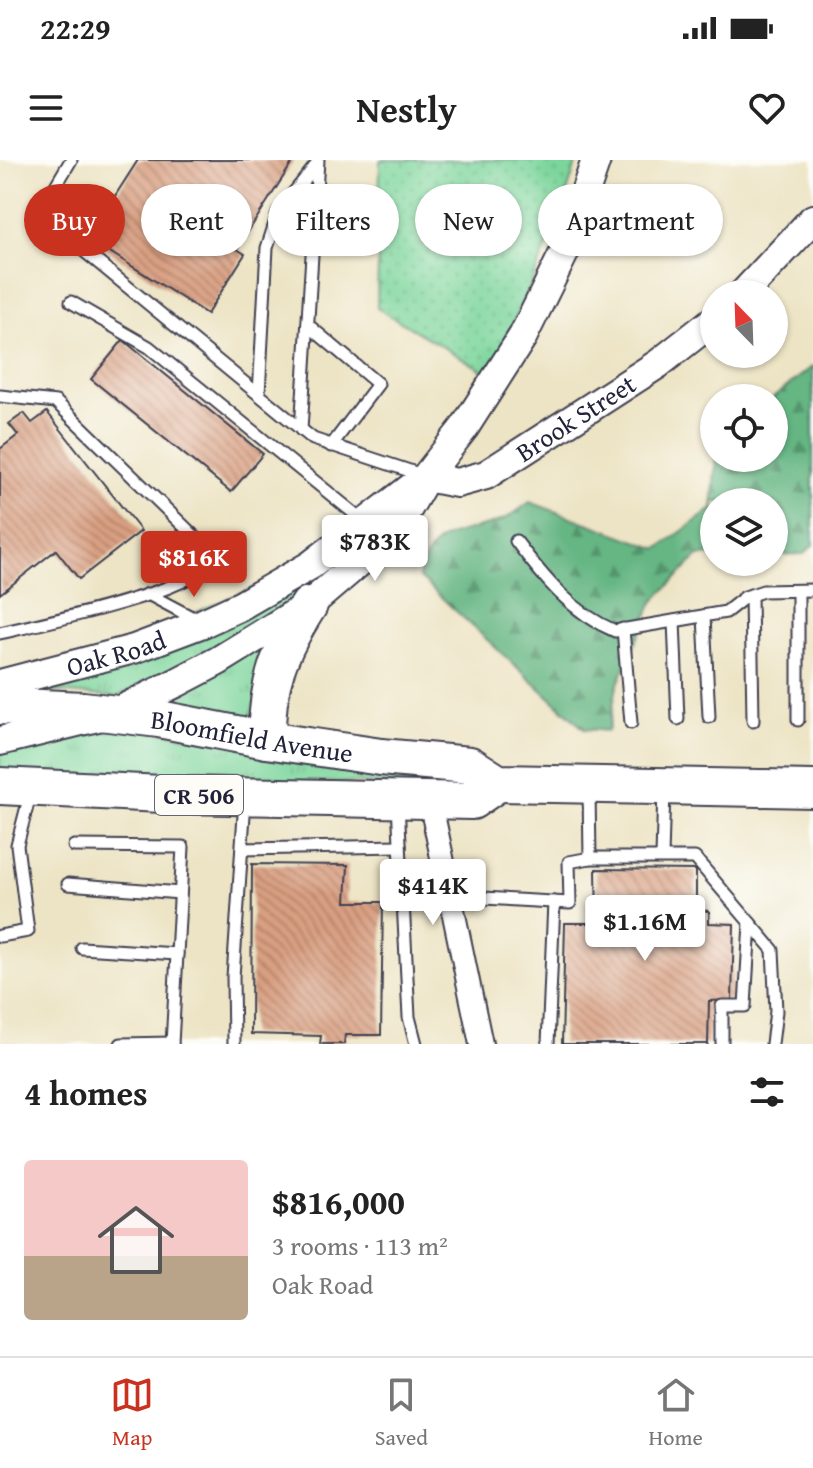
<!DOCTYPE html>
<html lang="en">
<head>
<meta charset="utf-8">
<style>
  body { margin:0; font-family:"Gentium Book Plus",serif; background:#f6f6f6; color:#222; height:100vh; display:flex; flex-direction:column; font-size:30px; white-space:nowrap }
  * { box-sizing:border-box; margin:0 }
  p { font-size:26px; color:#767676 }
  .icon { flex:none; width:44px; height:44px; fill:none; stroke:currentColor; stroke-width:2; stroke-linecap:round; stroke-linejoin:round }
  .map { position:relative; height:884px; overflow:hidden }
  .drawer { display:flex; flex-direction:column; background:#fff; flex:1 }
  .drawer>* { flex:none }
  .hud { position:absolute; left:24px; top:24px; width:766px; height:72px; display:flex; gap:16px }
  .needle { width:52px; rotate:337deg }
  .buttons { position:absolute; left:700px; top:120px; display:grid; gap:16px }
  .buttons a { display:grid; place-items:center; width:88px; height:88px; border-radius:50%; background:#fff; box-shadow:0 2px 6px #0004; font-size:40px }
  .price { position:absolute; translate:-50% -68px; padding:0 18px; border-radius:8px; background:#fff; color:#222; font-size:26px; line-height:52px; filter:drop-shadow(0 2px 4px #0008) }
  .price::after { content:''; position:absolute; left:50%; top:48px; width:24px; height:18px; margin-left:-12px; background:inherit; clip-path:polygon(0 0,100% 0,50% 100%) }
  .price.active { background:#c8321e; color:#fff }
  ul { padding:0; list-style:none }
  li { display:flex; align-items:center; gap:24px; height:200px; padding:0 24px }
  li+li { border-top:2px solid #e0e0e0 }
  li span { display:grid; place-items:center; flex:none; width:224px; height:160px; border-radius:8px; color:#555 }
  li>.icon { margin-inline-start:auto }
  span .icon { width:96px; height:96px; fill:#fffc; stroke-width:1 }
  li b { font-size:34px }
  h2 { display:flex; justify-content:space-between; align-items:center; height:96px; padding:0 24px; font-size:34px }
  .chip { padding:0 28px; border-radius:36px; background:#fff; box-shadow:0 2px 6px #0004; font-size:28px; line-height:72px }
  .chip.active { background:#c8321e; color:#fff }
  .status { display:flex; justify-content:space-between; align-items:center; height:56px; padding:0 40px; background:#fff; direction:ltr }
  .status svg { height:22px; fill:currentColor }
  header { display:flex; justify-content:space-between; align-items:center; height:104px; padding:0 24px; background:#fff; font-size:36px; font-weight:800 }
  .dock { display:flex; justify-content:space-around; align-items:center; height:112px; border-top:2px solid #e0e0e0; background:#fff; font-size:22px; color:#767676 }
  .dock a { display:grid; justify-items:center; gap:4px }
  .dock .active { color:#c8321e }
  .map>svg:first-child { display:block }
  .grass { fill:url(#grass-tufts); stroke:#4f7c6b; stroke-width:2 }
  .forest { fill:url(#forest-firs); stroke:#446c5f; stroke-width:2 }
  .park { fill:url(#park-dots); stroke:#4f7c6b; stroke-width:2 }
  .building { fill:url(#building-back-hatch) }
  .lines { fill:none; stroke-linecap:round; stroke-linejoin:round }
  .service-casing { stroke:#403f50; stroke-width:15 }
  .minor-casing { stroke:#403f50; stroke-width:26 }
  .tertiary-casing { stroke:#403f50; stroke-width:32 }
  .primary-casing { stroke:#403f50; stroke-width:40 }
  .service { stroke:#fff; stroke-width:11 }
  .minor { stroke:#fff; stroke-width:22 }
  .tertiary { stroke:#fff; stroke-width:28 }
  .primary { stroke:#fff; stroke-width:36 }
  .labels { text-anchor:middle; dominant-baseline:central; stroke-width:8; stroke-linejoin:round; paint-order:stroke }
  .shield { fill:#fdfcf7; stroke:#646373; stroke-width:2 }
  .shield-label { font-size:24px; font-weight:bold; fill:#22223b }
  .street-label { font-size:26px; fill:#22223b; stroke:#fdfcf7 }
</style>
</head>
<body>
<div class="status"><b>22:29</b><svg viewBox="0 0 49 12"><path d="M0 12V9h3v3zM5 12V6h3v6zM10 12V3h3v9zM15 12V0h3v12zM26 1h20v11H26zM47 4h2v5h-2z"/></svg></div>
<header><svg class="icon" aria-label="menu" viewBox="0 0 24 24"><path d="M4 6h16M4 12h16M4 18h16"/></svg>Nestly<svg class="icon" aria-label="heart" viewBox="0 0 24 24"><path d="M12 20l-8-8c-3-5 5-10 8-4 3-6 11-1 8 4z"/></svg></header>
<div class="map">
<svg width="813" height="884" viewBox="0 0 813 884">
  <defs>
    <pattern id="grass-tufts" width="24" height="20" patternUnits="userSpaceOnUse" patternTransform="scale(2)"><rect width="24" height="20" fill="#7cd59b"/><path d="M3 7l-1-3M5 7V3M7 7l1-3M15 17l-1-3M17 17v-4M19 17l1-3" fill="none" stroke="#6bb786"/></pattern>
    <pattern id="forest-firs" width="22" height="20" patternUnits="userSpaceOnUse" patternTransform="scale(2)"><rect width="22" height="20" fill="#65b683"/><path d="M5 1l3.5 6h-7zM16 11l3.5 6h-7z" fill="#53946c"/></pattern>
    <pattern id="park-dots" width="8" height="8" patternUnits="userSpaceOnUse" patternTransform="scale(2)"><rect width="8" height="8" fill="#7cd59b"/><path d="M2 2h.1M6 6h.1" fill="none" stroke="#6bb786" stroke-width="1.8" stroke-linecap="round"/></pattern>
    <pattern id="building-back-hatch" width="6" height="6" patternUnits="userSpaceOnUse" patternTransform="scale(2)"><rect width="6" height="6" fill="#d99f81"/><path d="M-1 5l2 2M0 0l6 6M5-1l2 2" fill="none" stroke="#b0816b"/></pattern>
  </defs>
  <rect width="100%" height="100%" fill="#fdfcf7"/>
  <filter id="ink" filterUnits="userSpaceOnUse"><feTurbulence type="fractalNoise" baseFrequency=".0125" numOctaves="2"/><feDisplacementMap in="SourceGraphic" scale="16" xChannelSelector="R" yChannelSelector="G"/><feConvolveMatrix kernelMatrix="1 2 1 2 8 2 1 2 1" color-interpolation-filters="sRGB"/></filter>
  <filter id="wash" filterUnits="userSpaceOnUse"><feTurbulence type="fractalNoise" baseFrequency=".006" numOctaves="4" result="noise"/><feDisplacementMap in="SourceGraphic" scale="32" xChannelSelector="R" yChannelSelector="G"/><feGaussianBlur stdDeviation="1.8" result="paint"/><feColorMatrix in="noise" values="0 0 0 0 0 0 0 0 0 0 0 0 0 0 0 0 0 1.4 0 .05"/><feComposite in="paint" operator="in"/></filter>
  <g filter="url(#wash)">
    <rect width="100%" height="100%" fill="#ede4c5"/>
    <g class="grass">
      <path d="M358,382l-60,53 -92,60 -90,42 -96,-8z"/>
      <path d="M279,472l-30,87 -92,-19z"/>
      <path d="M104,564l364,52 6,10 -474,-12v-22z"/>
    </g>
    <path class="forest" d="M813,206v179l-9,9 -30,1v-53h-60v53l-16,1 -45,46 -36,84 -9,45 -24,-2 -165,-152c12,-52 44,-40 83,-57 10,-4 19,-12 28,-18l128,47 54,-40 4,-51h58l-1,-60z"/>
    <path class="park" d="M380,0h197c-21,75 -55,144 -88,214l-112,-66z"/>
    <g id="blocks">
      <g class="building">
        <path d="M138,0h156l-57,89 8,5 -38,60 -119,-76z"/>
        <path d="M123,180l140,114 -32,38 -140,-113z"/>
        <path d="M47,252l94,119 -62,48 -23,-29 -56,44v-145l18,-14 -9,-11 15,-11 8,10z"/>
        <path d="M252,704l96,1 -2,37h37l-2,133h-36l-1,9h-24l1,-8 -70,-2z"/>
        <path d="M596,709l100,1v40l13,1v12l25,1 -2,76 -23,1 -1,43h-146l3,-121h32z"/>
      </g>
    </g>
  </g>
  <g filter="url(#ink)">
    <use href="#blocks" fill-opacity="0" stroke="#403f50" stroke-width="2"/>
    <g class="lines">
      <defs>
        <g id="service">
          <path d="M71,0l-32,54 274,225 109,36"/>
          <path d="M71,142l78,45 217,176"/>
          <path d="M308,165l70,59 -47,62"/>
          <path d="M259,234l8,-146 12,-37 38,-47"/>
          <path d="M0,236l56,6 140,136 10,15 2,11c-21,29 -169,60 -208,69"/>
          <path d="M301,270l17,-270"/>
          <path d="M516,381c27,36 56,72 99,90l111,-19 19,-15 18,-6 50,-1"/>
          <path d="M148,434l49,26"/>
          <path d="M751,435l2,126"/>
          <path d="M704,456l5,101"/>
          <path d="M674,461l4,98"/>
          <path d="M623,469l8,94"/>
          <path d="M798,560v-129"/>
          <path d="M589,630l1,68"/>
          <path d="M398,644l11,213 7,27"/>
          <path d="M74,686l109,1 -11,197"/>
          <path d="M242,689l158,-3"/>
          <path d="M662,697l2,-67"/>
          <path d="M68,724l112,9"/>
          <path d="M466,737l104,6 -1,-41 21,-4h105l78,92 3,61 -4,33"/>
          <path d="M0,776l28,-5 -11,-86 14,-54"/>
          <path d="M82,788l95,6"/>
          <path d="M121,884l51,-1"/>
          <path d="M234,884l-1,-67 12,-177"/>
          <path d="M548,884l6,-142"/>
          <path d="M722,884v-38h23l5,-83"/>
        </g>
        <path id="minor" d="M430,640l51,244"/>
        <g id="tertiary">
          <path d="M743,134l70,-75"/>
          <path id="s1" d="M426,317l31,6 29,-8 172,-111 56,-44"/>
          <path id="s2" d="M0,524l134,-35 69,-26 37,-17 71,-41 105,-81"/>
          <path d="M0,581l114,-28 62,-30 42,-22 91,-56 61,-52 32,-34 26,-45 36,-46 59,-92 43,-87 30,-89"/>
        </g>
        <g id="primary">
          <path id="s3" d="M0,546l83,4 76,9 108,21 114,17 89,8 28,18 315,6"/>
          <path d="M267,580c-1,-57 12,-88 42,-135"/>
          <path d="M0,626l182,9 290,6 26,-18"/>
        </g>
      </defs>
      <use href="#service" class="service-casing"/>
      <use href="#minor" class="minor-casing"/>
      <use href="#tertiary" class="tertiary-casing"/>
      <use href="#primary" class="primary-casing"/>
      <use href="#service" class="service"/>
      <use href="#minor" class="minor"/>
      <use href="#tertiary" class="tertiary"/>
      <use href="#primary" class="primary"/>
    </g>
  </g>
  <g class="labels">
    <rect class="shield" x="155" y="615" width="88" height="40" rx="6"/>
    <g class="shield-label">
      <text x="199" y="635">CR 506</text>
    </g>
    <g class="street-label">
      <text stroke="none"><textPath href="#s1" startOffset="168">Brook Street</textPath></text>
      <text stroke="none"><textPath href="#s2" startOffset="120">Oak Road</textPath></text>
      <text stroke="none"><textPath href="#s3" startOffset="254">Bloomfield Avenue</textPath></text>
    </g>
  </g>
</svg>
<div class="buttons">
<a><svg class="needle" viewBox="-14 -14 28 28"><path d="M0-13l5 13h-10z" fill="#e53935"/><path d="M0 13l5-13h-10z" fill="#767676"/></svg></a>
<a><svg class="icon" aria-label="locate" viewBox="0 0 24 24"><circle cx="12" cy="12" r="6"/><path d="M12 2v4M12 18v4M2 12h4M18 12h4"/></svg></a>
<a><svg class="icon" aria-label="layers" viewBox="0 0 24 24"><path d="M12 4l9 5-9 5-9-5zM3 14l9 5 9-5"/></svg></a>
</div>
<b class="price" style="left:375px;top:423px">$783K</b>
<b class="price active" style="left:194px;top:439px">$816K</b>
<b class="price" style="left:433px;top:767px">$414K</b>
<b class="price" style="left:645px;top:803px">$1.16M</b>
<div class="hud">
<a class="chip active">Buy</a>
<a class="chip">Rent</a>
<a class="chip">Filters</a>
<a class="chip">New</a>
<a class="chip">Apartment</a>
</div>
</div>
<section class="drawer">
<h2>4 homes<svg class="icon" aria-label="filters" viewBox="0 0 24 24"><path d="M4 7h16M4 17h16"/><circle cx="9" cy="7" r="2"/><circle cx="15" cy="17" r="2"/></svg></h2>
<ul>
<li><span style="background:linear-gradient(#f6c9c9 60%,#b9a48a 0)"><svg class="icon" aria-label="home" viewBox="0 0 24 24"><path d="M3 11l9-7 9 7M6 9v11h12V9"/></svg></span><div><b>$816,000</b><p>3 rooms · 113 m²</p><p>Oak Road</p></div></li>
</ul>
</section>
<nav class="dock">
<a class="active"><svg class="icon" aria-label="map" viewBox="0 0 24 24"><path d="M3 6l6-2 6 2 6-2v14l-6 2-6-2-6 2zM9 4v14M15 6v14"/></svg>Map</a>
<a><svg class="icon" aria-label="saved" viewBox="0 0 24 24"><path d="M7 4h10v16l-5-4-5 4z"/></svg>Saved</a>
<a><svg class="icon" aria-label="home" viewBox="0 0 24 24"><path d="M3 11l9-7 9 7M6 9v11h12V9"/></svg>Home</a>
</nav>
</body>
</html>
